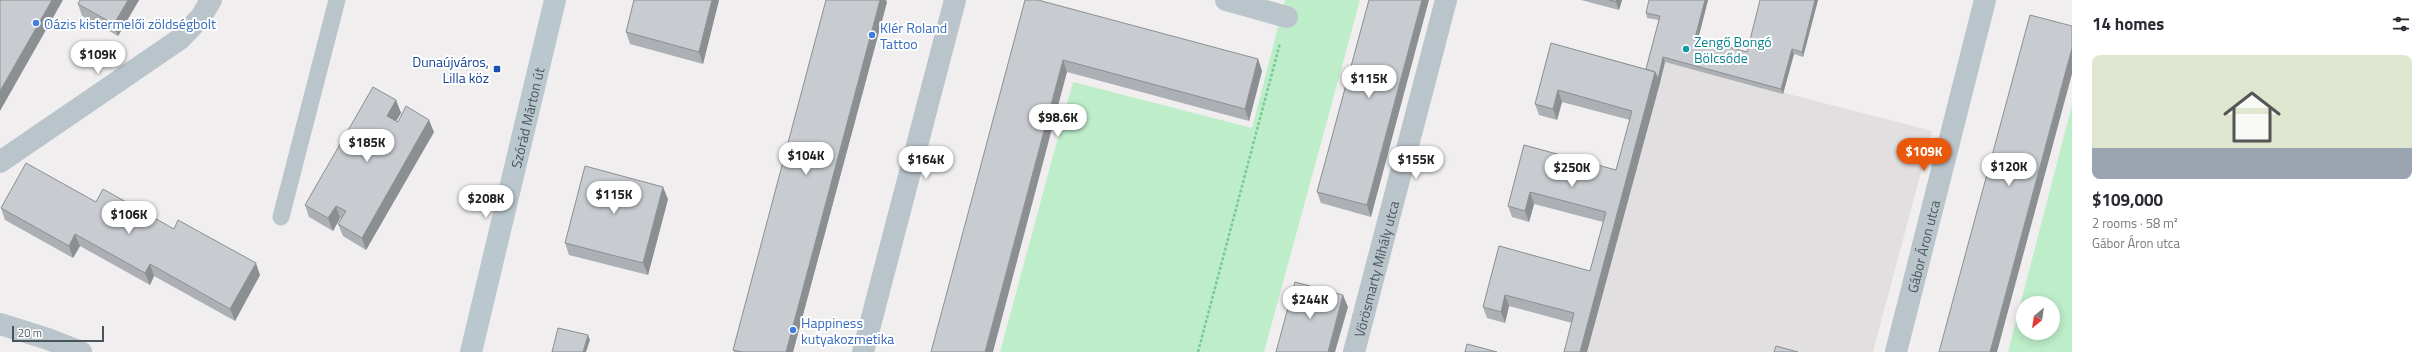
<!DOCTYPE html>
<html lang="en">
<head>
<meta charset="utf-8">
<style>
  body { margin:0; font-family:"Titillium Web",sans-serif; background:#f7f7f7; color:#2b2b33; height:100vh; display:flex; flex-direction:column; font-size:15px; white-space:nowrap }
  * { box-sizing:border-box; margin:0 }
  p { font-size:13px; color:#7c7c81 }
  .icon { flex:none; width:22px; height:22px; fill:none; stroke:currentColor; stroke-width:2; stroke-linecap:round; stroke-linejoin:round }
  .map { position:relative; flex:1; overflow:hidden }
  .sheet { display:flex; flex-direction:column; background:#fff; width:360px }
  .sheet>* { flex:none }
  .needle { width:26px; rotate:210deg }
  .fabs { position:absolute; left:2016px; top:296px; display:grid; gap:8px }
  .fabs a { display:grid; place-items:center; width:44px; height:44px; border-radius:50%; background:#fff; box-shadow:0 2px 10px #0003; font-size:20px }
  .scale { position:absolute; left:12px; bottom:10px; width:92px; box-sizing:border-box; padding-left:4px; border:2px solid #47545b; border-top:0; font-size:11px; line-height:14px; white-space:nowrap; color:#47545b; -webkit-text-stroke:3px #fff; paint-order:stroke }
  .price { position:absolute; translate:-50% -34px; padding:0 9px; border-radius:14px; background:#fff; color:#222; font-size:13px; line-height:26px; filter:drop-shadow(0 1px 2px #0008) }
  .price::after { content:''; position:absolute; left:50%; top:24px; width:12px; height:9px; margin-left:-6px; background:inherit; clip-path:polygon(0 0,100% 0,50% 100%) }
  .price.active { background:#ea580c; color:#fff }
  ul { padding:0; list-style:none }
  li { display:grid; align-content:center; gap:8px; height:212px; padding:0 20px }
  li+li { border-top:1px solid #e1e1e2 }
  li span { display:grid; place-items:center; height:124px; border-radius:8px; color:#555 }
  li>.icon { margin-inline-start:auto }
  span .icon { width:72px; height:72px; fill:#fffc; stroke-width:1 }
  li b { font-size:17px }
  h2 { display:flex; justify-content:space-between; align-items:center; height:48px; padding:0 20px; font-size:17px }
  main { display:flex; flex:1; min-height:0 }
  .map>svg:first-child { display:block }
  .education { fill:#e1dfe0 }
  .green { fill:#bdedc9; fill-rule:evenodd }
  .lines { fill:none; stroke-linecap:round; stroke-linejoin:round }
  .path { stroke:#77ca95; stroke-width:2.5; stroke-dasharray:3 2; stroke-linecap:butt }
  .lane { stroke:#bac4cb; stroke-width:17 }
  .street { stroke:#bac4cb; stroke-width:22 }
  .secondary { stroke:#bac7cf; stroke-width:22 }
  .wall { fill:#acafb3 }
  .shaded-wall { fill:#8c8f92 }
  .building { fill:#c8ccd0; stroke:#8c8f92 }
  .shop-dot { fill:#3f7fe0; stroke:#fff; stroke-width:1.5 }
  .culture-dot { fill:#0f9aa8; stroke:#fff; stroke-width:1.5 }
  .transit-dot { fill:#1a4fb4; stroke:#fff; stroke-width:1.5 }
  .labels { text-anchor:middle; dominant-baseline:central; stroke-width:4; stroke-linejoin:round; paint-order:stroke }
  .shop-label { font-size:14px; fill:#366cbe; stroke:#fff; text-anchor:start }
  .culture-label { font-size:14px; fill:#0d838f; stroke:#fff; text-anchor:start }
  .transit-label { font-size:14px; fill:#164399; stroke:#fff; text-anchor:end }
  .street-label { font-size:14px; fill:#47545b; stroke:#fff }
</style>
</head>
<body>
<main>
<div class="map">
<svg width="2072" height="352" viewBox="0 0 2072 352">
  <rect width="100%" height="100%" fill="#f0eeee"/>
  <path class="education" d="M1665,62l267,69 -59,221h-286z"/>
  <g class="green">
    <path d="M1285,0h75l-96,352h-264l73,-270 179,46z"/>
    <path d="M2072,105v247h-64zM2023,303h30v30h-30z"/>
  </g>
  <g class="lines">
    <path class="path" d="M1198,352l82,-309"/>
    <path class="lane" d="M281,217l56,-217"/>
    <g class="street">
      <path d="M1226,0l61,17"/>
      <path d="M0,162l180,-123 21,-22 10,-17"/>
      <path d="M0,324l48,15 33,13"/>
      <path d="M863,352l92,-352"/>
      <path id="s1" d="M1354,352l92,-352"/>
      <path id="s2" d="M1896,352l89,-352"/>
    </g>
    <path class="secondary" id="s3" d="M471,352l84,-352"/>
  </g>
  <g class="wall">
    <path d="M139,0l-21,36 -36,-20 -4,-12z"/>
    <path d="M634,0h85l-16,64 -73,-20 -4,-12z"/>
    <path d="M1025,0l233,59 4,12 -13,50 -182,-49z"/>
    <path d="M1369,0l2,217 -50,-14 -4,-11z"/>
    <path d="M1581,0h41l-3,10z"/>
    <path d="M1708,0l-10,39 49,13 71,-52 -15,57 -9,-3 -11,40 -118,-32 -78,290h-23l8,-29 -63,-17 -4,17 -18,-5 -4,-11 16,-61 91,25 13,-49 -69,-18 -5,18 -17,-5 -4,-11 16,-61 92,25 14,-50 -68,-18 -5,18 -18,-5 -4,-11 16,-61 95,26 13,-49 -12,-2 -1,-5z"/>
    <path d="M887,2l-94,350h-59l-1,-2z"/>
    <path d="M396,100l5,13 -5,8 38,11 -68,118 -23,-14 -5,-12 3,-6h-1l-7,13 -24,-14 -4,-12z"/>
    <path d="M668,199l-20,76 -79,-20 -4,-12z"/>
    <path d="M96,202l78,27 86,46 -25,46 -81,-45 -4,9 -70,-39 -7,12 -68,-38 -4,-12z"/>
  </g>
  <g class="shaded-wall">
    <path d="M52,0h11l-63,111v-20z"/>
    <path d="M128,0h11l-21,36 -4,-12z"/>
    <path d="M712,0h7l-16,64 -4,-12z"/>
    <path d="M880,0h6l1,2 -94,350h-7z"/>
    <path d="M1422,0h7l-58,217 -4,-12z"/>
    <path d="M1617,0h5l-3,10 -3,-8z"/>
    <path d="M1705,0h3l-11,43 -2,-5z"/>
    <path d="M1815,0h3l-15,57 -1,-5z"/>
    <path d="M2072,48v26l-75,278h-7z"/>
    <path d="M1792,49l2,5 -11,40 -2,-5z"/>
    <path d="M1663,57l2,5 -5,21 -73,269h-7l75,-280z"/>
    <path d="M1258,59l4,12 -13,50 -4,-12z"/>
    <path d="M1063,60l4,12 -74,280h-8z"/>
    <path d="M1558,90l4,12 -5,18 -4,-11z"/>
    <path d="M396,100l5,13 -9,15 -5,-12z"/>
    <path d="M429,120l5,12 -68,118 -4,-12z"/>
    <path d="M663,187l5,12 -20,76 -5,-12z"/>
    <path d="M1530,192l4,12 -5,18 -4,-11z"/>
    <path d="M336,206l4,12 -7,13 -5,-13z"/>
    <path d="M75,234l5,12 -7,12 -4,-12z"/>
    <path d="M256,263l4,12 -25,46 -5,-12z"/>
    <path d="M150,264l4,12 -4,9 -5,-12z"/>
    <path d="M1343,295l5,12 -13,45h-7z"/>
    <path d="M1505,295l4,11 -4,17 -4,-11z"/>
    <path d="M588,335l2,5 -4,12h-3z"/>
  </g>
  <g class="building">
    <path d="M0,0h52l-52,91z"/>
    <path d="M80,0h48l-14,24 -36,-20z"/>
    <path d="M634,0h78l-13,52 -73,-20z"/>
    <path d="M826,0h54l-94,352h-44l-9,-2z"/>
    <path d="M1025,0h13l220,59 -13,50 -182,-49 -78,292h-54z"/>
    <path d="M1369,0h53l-55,205 -50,-13z"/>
    <path d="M1609,0h8l-1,2z"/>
    <path d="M1649,0h56l-10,38 52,14 13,-52h55l-13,52 -10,-3 -11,40 -118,-32 -5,22 -3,-7 -9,-3 14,-53 -14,-3z"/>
    <path d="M2030,15l42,11v22l-82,304h-51z"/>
    <path d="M1551,43l104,29 -75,280h-16l10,-39 -69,-18 -4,17 -18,-5 16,-61 91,25 16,-59 -76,-20 -5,19 -17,-5 16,-61 92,25 16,-59 -74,-21 -5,19 -18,-5z"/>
    <path d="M373,87l23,13 -9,16 11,6 8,-16 23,14 -67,118 -24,-14 8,-13 -10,-5 -8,12 -23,-13z"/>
    <path d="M26,163l70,39 7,-13 71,40 4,-9 78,43 -26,46 -80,-45 -5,9 -70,-39 -6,12 -68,-38z"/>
    <path d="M585,166l78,21 -20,76 -78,-20z"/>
    <path d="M1295,282l48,13 -15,57h-52z"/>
    <path d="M558,328l30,7 -5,17h-31z"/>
    <path d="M1467,344l30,8h-32z"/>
    <path d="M1776,346l22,6h-24z"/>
  </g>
  <g class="shop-dot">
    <circle cx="36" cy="23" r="4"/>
    <circle cx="872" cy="35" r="4"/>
    <circle cx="793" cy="330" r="4"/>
  </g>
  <circle class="culture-dot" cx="1686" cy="49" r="4"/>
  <rect class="transit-dot" x="493" y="65" width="8" height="8" rx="2"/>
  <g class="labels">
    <g class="shop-label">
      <text x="44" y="23">Oázis kistermelői zöldségbolt</text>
      <text x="880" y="27">Klér Roland<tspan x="880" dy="16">Tattoo</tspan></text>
      <text x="801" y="322">Happiness<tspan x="801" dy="16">kutyakozmetika</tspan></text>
    </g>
    <g class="culture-label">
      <text x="1694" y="41">Zengő Bongó<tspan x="1694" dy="16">Bölcsőde</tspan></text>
    </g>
    <g class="transit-label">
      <text x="489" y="61">Dunaújváros,<tspan x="489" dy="16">Lilla köz</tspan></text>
    </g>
    <g class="street-label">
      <text stroke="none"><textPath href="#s3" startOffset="241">Szórád Márton út</textPath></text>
      <text stroke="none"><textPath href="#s2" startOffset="109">Gábor Áron utca</textPath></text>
      <text stroke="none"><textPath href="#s1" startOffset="86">Vörösmarty Mihály utca</textPath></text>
    </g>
  </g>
</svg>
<div class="fabs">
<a><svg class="needle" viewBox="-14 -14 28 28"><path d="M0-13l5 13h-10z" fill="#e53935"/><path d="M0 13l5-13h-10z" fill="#7c7c81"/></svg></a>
</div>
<div class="scale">20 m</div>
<b class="price" style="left:98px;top:75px">$109K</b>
<b class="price" style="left:1369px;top:99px">$115K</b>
<b class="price" style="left:1058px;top:138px">$98.6K</b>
<b class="price" style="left:367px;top:163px">$185K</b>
<b class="price active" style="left:1924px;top:172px">$109K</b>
<b class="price" style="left:806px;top:176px">$104K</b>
<b class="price" style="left:926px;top:180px">$164K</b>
<b class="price" style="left:1416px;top:180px">$155K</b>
<b class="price" style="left:2009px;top:187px">$120K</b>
<b class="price" style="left:1572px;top:188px">$250K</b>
<b class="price" style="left:614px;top:215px">$115K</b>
<b class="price" style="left:486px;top:219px">$208K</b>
<b class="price" style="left:129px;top:235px">$106K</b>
<b class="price" style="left:1310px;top:320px">$244K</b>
</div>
<section class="sheet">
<h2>14 homes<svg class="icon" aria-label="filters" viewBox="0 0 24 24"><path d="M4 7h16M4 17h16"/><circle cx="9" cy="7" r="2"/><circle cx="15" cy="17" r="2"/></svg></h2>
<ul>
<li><span style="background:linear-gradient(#dfe7d0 75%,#9aa5b1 0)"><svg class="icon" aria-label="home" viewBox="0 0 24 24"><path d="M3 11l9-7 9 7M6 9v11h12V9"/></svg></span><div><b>$109,000</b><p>2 rooms · 58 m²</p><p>Gábor Áron utca</p></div></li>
</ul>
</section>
</main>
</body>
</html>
